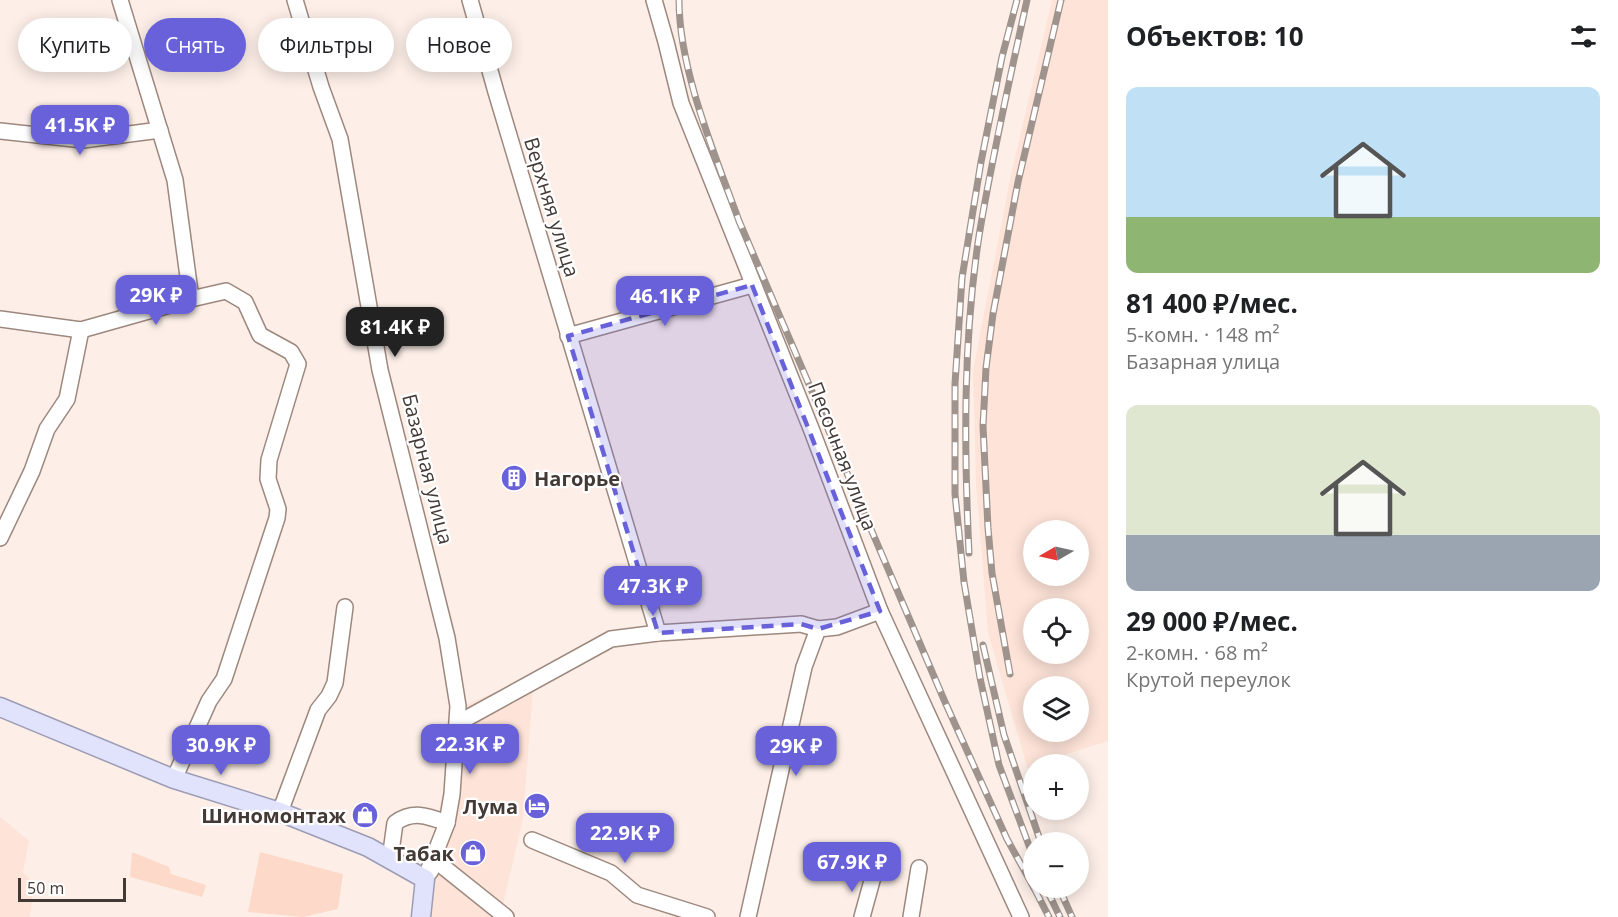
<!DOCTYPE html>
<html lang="ru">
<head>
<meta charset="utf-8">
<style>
  body { margin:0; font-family:"Open Sans",sans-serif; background:#f6f6f6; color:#202124; height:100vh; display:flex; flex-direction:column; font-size:22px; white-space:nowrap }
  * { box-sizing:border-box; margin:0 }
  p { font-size:20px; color:#757577 }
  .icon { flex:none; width:33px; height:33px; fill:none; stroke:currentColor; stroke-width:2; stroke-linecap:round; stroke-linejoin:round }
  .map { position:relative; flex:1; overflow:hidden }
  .panel { display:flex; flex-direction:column; background:#fff; width:510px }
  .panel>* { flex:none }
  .top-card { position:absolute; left:18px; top:18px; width:570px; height:54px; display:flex; gap:12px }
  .needle { width:39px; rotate:261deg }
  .tools { position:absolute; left:1023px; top:520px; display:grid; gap:12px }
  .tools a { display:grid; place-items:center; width:66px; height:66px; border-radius:50%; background:#fff; box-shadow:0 3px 15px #0003; font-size:30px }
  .scale { position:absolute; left:18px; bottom:15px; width:108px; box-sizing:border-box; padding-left:6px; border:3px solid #433935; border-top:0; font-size:16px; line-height:21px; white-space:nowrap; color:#433935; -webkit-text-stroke:4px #fff; paint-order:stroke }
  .price { position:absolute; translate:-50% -51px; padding:0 14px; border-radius:12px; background:#6861da; color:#fff; font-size:20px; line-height:39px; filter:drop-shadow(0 2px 3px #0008) }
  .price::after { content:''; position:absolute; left:50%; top:36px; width:18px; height:14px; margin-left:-9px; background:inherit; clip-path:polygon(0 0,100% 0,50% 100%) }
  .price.on { background:#222; color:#fff }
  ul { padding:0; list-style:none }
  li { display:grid; align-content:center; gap:12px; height:318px; padding:0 18px }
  li span { display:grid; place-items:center; height:186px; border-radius:12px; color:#555 }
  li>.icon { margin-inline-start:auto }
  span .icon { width:108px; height:108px; fill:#fffc; stroke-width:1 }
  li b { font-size:26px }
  h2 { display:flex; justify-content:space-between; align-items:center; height:72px; padding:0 18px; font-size:26px }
  .pill { padding:0 21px; border-radius:27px; background:#fff; box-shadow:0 3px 15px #0003; font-size:21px; line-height:54px }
  .pill.on { background:#6861da; color:#fff }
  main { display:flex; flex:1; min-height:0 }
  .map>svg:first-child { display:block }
  .built { fill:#fde3d8; fill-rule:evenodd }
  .green { fill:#fcd9c9 }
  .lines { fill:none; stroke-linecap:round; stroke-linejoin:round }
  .minor-casing { stroke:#9d887e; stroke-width:18 }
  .major-casing { stroke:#9d9cb5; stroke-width:21 }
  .minor { stroke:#fff; stroke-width:15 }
  .major { stroke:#e1e3fc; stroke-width:18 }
  .rail-casing { stroke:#9f938d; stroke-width:7 }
  .rail { stroke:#fff; stroke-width:4.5; stroke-dasharray:14; stroke-linecap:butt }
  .marked { fill:#6861da; fill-opacity:0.2; stroke:#6861da; stroke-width:4.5; stroke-dasharray:12 8; stroke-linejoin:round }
  .labels { text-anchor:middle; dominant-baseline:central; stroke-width:4.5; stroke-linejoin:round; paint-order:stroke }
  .street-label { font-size:20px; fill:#433935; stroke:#fff }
  .poi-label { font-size:20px; font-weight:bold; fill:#433935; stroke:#fff; text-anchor:end }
</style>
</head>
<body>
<main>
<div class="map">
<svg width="1108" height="917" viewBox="0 0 1108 917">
  <rect width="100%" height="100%" fill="#fdefe8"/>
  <g class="built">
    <path d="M1052,0h56v741l-50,16 1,4 -12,4h-13l-1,4 -5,1 -40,-137 -12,-149 -3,-113 38,-197zM1034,531h44v45h-44zM1034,609h44v45h-44zM1034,687h44v45h-44z"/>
    <path d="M534,676l-11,143 -23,98h-74l-1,-38 35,-172z"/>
    <path d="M0,817l29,24 -6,31 11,12 -4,33h-30z"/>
  </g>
  <g class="green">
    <path d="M132,852l37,15 2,7 35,11 -4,12 -72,-20z"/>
    <path d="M260,852l83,22 -5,35 -35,8 -55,-5z"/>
  </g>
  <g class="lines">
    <defs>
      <g id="minor">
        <path d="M120,0l55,180 16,119"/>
        <path d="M295,0l26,87 19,52 40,231 67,268 11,68 -6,88 -5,29 -22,56"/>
        <path d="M470,0l26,92 162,541"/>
        <path d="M654,0l12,42 15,61 131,328 68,180 141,306"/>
        <path d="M0,131l83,9 77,-10"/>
        <path d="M0,319l81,11 110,-31 35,-8 19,11 15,33 31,17 7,12 -29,96 -1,19 10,30 -1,9 -53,161 -15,22 -35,78"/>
        <path d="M568,336l184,-51"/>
        <path d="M0,538l32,-67 15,-42 20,-30 14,-69"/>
        <path d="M458,723l153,-84 47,-6 143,-9 17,5 19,-2 43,-16"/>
        <path d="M280,812l38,-102 11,-14 6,-13 10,-76"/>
        <path d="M532,840l79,33 26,22 70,22"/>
        <path d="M390,859l5,-36c18,-13 33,-7 52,0"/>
        <path d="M430,872l6,-11 70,56"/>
        <path d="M748,917l56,-250 14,-38"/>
        <path d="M862,917l11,-40"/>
        <path d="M911,917l8,-49"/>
      </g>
      <path id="major" d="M0,707l174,72 106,33 88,35 57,32 -4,38"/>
    </defs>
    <use href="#minor" class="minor-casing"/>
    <use href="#major" class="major-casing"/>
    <use href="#minor" class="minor"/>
    <use href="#major" class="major"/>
    <defs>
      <g id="rail">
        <path d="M679,0c0,70 36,155 60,221l206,481 62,137 27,49"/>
        <path d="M1017,0l-15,57 -21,105 -19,116 -7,106v110l9,88 16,96 19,87 35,94"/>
        <path d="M969,553c-5,-106 -6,-212 10,-317 13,-79 31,-158 48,-236"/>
        <path d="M983,645l21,90 37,108"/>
        <path d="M1010,674l-18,-101 -4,-45 -5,-102 3,-58 7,-54 25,-132 43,-182"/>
        <path d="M1034,888l15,29"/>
        <path d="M1046,888l14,29"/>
        <path d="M1059,888l13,29"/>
      </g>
    </defs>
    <use href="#rail" class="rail-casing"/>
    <use href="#rail" class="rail"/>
  </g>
  <path class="marked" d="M752,285l128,326 -62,18 -17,-5 -143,9 -90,-297z"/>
  <defs>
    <symbol id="building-disc" viewBox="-11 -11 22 22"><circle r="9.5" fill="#6861da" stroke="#fff"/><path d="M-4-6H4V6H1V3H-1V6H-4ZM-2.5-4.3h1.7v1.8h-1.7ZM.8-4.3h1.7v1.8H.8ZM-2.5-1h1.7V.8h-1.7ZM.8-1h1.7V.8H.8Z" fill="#fff"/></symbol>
    <symbol id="hotel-disc" viewBox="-11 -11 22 22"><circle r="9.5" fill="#6861da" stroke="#fff"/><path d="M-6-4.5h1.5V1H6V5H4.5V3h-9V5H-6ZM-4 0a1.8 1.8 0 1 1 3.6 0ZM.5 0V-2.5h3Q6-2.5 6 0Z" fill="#fff"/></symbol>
    <symbol id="shop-disc" viewBox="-11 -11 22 22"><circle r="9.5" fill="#6861da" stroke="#fff"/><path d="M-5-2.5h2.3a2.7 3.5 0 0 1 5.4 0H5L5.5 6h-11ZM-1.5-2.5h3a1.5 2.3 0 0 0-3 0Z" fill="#fff"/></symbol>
  </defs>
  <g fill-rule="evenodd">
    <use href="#building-disc" x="499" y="463" width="30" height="30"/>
    <use href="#hotel-disc" x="522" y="791" width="30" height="30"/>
    <use href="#shop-disc" x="350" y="800" width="30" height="30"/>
    <use href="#shop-disc" x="458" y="838" width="30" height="30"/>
  </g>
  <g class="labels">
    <g class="street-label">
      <text transform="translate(552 207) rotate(73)">Верхняя улица</text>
      <text transform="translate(843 456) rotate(69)">Песочная улица</text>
      <text transform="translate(428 469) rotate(76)">Базарная улица</text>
    </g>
    <g class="poi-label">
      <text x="534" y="478" text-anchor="start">Нагорье</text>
      <text x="518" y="806">Лума</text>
      <text x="346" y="815">Шиномонтаж</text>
      <text x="454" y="853">Табак</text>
    </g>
  </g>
</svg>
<div class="tools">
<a><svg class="needle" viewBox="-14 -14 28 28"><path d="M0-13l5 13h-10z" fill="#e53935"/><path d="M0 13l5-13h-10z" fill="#757577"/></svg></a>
<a><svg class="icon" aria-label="locate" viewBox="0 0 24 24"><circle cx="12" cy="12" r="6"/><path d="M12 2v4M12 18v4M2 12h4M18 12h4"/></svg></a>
<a><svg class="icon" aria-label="layers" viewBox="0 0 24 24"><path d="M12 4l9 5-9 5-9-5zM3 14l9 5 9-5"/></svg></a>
<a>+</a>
<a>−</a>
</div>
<div class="scale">50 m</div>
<b class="price" style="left:80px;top:156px">41.5K ₽</b>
<b class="price" style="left:156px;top:326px">29K ₽</b>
<b class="price" style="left:665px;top:327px">46.1K ₽</b>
<b class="price on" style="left:395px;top:358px">81.4K ₽</b>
<b class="price" style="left:653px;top:617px">47.3K ₽</b>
<b class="price" style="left:470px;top:775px">22.3K ₽</b>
<b class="price" style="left:221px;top:776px">30.9K ₽</b>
<b class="price" style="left:796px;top:777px">29K ₽</b>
<b class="price" style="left:625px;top:864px">22.9K ₽</b>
<b class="price" style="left:852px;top:893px">67.9K ₽</b>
<div class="top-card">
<a class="pill">Купить</a>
<a class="pill on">Снять</a>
<a class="pill">Фильтры</a>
<a class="pill">Новое</a>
</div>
</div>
<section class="panel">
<h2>Объектов: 10<svg class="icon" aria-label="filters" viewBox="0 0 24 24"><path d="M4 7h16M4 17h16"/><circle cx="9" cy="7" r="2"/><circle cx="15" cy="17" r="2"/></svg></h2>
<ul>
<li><span style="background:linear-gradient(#bfe0f5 70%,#8fb573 0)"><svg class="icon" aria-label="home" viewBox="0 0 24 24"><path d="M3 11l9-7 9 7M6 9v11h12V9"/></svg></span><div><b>81 400 ₽/мес.</b><p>5-комн. · 148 m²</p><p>Базарная улица</p></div></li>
<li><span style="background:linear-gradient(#dfe7d0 70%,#9aa5b1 0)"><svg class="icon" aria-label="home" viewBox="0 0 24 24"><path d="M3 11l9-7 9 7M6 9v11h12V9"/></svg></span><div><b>29 000 ₽/мес.</b><p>2-комн. · 68 m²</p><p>Крутой переулок</p></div></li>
</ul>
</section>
</main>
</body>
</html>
